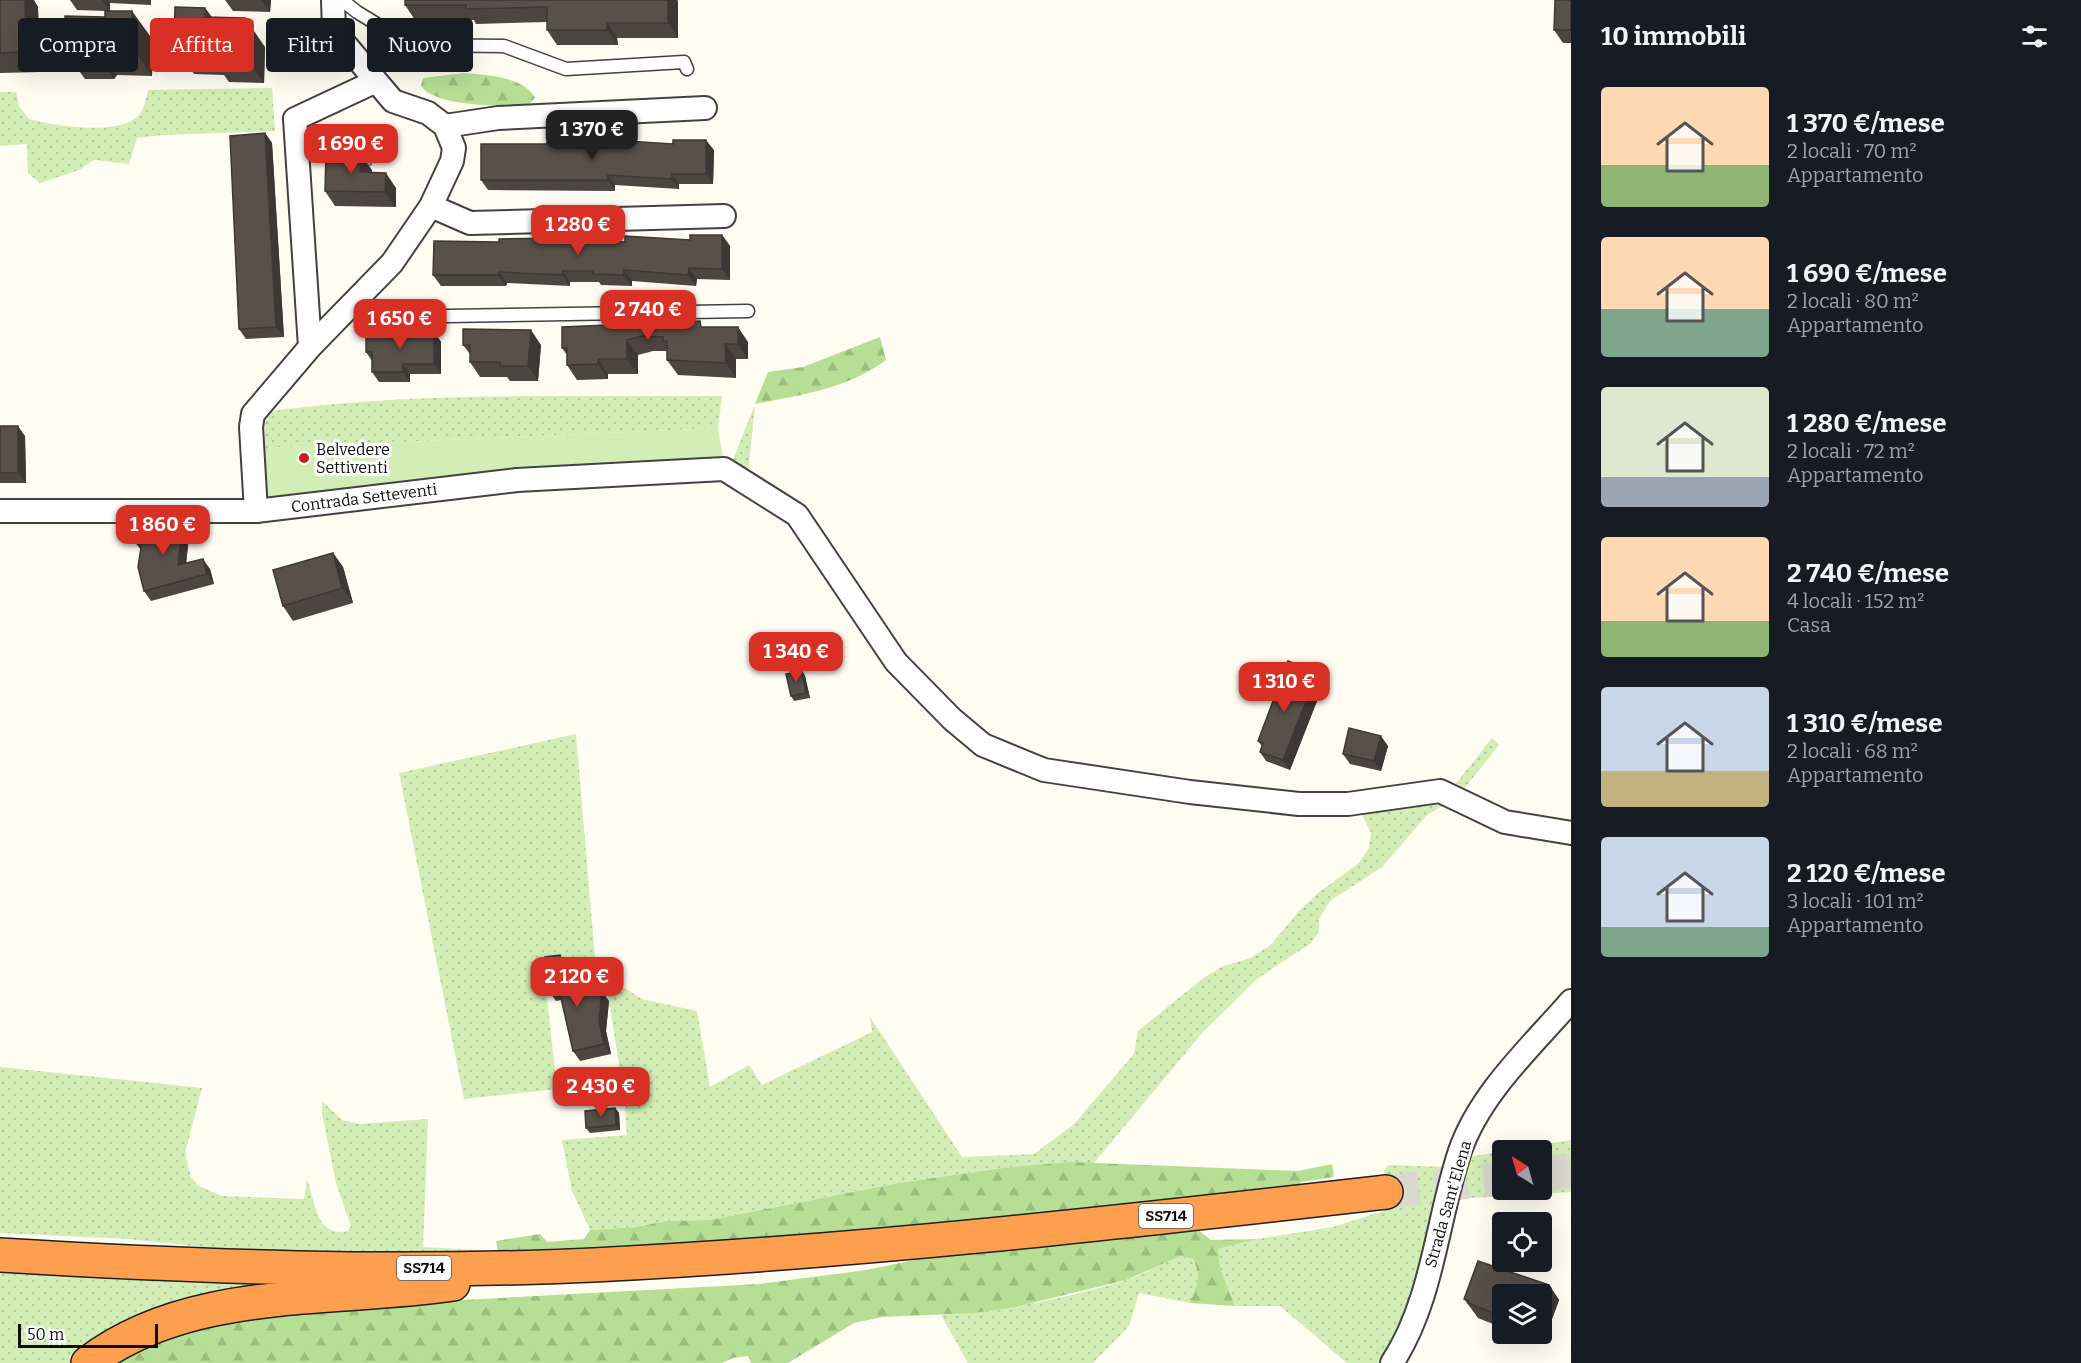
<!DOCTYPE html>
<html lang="it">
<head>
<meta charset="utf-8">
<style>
  body { margin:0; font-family:Bitter,serif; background:#20242c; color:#f1f3f6; height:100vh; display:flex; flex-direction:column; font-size:22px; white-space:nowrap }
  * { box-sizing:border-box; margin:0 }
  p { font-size:20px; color:#9ea1a6 }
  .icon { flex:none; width:33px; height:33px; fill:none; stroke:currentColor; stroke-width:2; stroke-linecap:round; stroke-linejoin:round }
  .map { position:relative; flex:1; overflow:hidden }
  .details { display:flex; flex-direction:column; background:#171b24; width:510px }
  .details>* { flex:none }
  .hud { position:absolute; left:18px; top:18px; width:570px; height:54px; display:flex; gap:12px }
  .needle { width:39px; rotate:323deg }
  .controls { position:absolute; left:1492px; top:1140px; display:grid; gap:12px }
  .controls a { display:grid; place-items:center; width:60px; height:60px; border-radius:6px; background:#171b24; box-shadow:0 6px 24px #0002; font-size:30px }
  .scale { position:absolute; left:18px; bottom:15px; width:140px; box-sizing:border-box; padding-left:6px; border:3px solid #0f0f0f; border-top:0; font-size:16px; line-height:21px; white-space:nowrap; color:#0f0f0f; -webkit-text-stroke:4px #fff; paint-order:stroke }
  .price { position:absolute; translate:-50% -51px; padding:0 14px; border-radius:12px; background:#d93025; color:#fff; font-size:20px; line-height:39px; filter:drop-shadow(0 2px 3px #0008) }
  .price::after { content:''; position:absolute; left:50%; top:36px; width:18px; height:14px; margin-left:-9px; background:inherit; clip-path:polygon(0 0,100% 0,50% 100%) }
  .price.on { background:#222; color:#fff }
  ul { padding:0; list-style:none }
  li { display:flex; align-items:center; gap:18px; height:150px; padding:0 30px }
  li span { display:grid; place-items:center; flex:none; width:168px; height:120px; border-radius:6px; color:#555 }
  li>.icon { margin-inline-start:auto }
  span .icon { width:72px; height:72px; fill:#fffc; stroke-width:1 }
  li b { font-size:26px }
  h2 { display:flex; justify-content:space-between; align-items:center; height:72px; padding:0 30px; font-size:26px }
  .pill { padding:0 21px; border-radius:6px; background:#171b24; box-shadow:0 6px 24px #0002; font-size:21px; line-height:54px }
  .pill.on { background:#d93025; color:#fff }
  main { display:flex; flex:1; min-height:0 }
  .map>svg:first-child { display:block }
  .grass { fill:url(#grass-dots) }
  .forest { fill:url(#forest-firs) }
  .park { fill:#d3edb7 }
  .water { fill:url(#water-rules); stroke:#3396d7; stroke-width:1.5 }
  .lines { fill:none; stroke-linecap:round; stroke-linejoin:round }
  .highway-tunnel { stroke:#dbd8cf; stroke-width:33; stroke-dasharray:33 16; stroke-linecap:butt }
  .lane-casing { stroke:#424242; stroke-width:15 }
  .street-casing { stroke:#424242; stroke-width:26 }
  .highway-casing { stroke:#202020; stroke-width:36 }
  .lane { stroke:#fff; stroke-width:12 }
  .street { stroke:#fff; stroke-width:22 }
  .highway { stroke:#fe9f4f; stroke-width:33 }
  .wall { fill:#4d4540 }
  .shaded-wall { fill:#3e3834 }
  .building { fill:#59504a; stroke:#3e3834; stroke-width:1.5 }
  .poi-dot { fill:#ca1c24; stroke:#fff; stroke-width:2 }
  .labels { text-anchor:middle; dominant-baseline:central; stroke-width:6; stroke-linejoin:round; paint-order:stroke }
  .shield { fill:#fff; stroke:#575757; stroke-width:1.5 }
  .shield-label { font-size:15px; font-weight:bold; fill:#0f0f0f }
  .poi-label { font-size:16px; fill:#0f0f0f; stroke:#fff; text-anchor:start }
  .street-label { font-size:16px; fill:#0f0f0f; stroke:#fff }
</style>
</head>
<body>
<main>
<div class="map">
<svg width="1571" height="1363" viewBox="0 0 1571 1363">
  <defs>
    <pattern id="grass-dots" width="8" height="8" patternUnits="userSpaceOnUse" patternTransform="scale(1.5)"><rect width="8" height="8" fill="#d3edb7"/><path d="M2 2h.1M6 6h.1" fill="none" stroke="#b4ca9c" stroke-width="1.8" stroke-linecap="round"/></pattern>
    <pattern id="forest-firs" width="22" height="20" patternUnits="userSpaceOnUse" patternTransform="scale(1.5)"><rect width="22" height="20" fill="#b6df95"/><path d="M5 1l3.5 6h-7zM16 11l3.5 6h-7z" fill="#9bbe7f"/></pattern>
    <pattern id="water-rules" width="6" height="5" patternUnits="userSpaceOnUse" patternTransform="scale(1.5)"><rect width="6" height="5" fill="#b1dffb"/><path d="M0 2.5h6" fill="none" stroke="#97bed6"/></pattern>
  </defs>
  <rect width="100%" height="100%" fill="#fffcf1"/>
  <g class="grass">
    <path d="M272,88l3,43 -112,4 -26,3 -8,26 -35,-4 -15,10 -39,13 -12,-10 -1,-29 -27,2v-54h16l3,14 10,13c25,7 90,17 109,-3 6,-6 8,-18 10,-26z"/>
    <path d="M722,396l-4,32 -453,20 -1,-22 6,-15c149,-20 301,-14 452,-15z"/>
    <path d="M755,404l-8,80 -18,-14z"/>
    <path d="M576,734l20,236 46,29 55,12 13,76 39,-22 13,20 110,-53 -2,-15 92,140 72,-3 40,-30 60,-70 4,-23 64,-52 19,-12 29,-9 21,-13 27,-33 20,-19 41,-30 10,-15 2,-15 -11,-23 60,-11 24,6 -17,10 -45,52 -52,34 -11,18v12l-8,12 -54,36 -55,54 -108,130 -91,5 -105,15 -188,37 -44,1 -30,6 -46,3 -18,-39 -10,-51 65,-5 -3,-40 -16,-100 -36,-34 -29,1 14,127 -93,10 -65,-326z"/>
    <path d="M1492,738l7,7 -40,50 -9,-4z"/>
    <path d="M0,1067l202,21 -17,65 6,24 8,9 23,10 82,3 3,-20c9,23 8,59 41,52l3,-5 -15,-43 -14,-70v-12l20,19 16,4 70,-5 -5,128 75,4 -77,5 -182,-5 -111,-12 -128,-6z"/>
    <path d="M1571,1140v52l-116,7 8,-41 40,-7v39h39v-40h-35z"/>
    <path d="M1389,1165l57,2 -42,148 -22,48h-35l-67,-57h-45l-15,-38 -3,-19 40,-10 76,-12 54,-17 -3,-40z"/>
    <path d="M1181,1256l12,3c9,16 3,28 -3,44l-51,-10 -10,33 -36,37h-125l-27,-48c62,-5 126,-16 185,-35 19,-6 36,-17 55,-24z"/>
    <path d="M0,1271l106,7 186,4 -190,57 -33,24h-69z"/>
  </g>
  <g class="forest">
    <path d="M464,73c22,2 60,3 71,25l-8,8c-24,0 -92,1 -106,-20l2,-8z"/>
    <path d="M880,337l6,23c-37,28 -85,35 -131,44l13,-32 35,-5z"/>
    <path d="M1070,1162l228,9 34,-7 2,13 -33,5 -2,4 -202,25 -295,27 -304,13 -2,-10 44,-7 7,8 37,-3 6,-9 46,-3 30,-6 44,-1 188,-37 105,-15z"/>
    <path d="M1197,1229l14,11 46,-1 -39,10 2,19 15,38 -45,-3c6,-16 12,-28 3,-44l-12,-3 -55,24 -111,27 -41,6 -92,4 -28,6 -66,40h-37l-3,-7 -15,2 -11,5h-627l92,-41 240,-20 332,-18 108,-14 56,-12z"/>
  </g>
  <path class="park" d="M718,428l6,35 -457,37 -2,-52z"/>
  <path class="water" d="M371,149v16l-40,1v-16z"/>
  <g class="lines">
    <g class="highway-tunnel">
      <path d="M1542,1174l29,-4"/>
      <path d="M1386,1192l117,-14"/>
    </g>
    <defs>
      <g id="lane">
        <path d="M342,0l15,12 54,33 93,1 62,23 118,-7 3,7"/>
        <path d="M300,30l34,1"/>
        <path d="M346,310l38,7 364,-6"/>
      </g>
      <g id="street">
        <path d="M445,126l53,-8 207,-10"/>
        <path d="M431,206l39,17 254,-7"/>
        <path d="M310,347l-15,-228 79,-37"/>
        <path d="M0,511h256l261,-31 207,-11 73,46 99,147 56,57 31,26 61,25 146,22 109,12h49l92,-13 65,31 66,11"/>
        <path d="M256,511l-5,-84 2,-13 57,-67 82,-84 39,-57 21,-45 2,-13 -9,-22 -17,-13 -35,-12 -59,-70 -1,-31"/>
        <path d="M1392,1363c41,-62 45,-144 68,-212 20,-58 72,-105 111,-150"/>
      </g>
      <g id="highway">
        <path d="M0,1255c198,12 396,19 593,10 266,-13 529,-43 793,-73"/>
        <path d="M88,1363c102,-78 245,-61 365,-79"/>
      </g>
    </defs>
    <use href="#lane" class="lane-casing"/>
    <use href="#street" class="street-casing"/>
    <use href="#highway" class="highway-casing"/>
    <use href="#lane" class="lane"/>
    <use href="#street" class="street"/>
    <use href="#highway" class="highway"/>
  </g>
  <g class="wall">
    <path d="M0,0l34,1 4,6 2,65 -40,1z"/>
    <path d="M70,0h81v5l-41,-2v8l43,29 -1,36 -35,-1 -3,4h-29l-21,-29 41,-33v-6l-28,-1z"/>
    <path d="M225,0h46l-1,12 -37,-1z"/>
    <path d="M1571,0v43h-8l-9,-13z"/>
    <path d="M678,1v37h-61l1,7h-61l-10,-15v-8l-71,2 -2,-4h-59l-10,-15z"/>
    <path d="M205,8l7,9 53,30 -1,36 -35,-1 -5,-7 -30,-1 -20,-29z"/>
    <path d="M265,133l7,10 12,194 -38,2 -7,-10z"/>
    <path d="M714,150l-1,34h-34v5l-64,-4v6l-127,-1 -7,-10z"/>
    <path d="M372,170l-1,2 25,16v19l-61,-1 -10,-15z"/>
    <path d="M722,235l8,11v34l-33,-1 -1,7 -64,-5v5l-31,-1 -2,-3h-29v4l-63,-3 -1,3h-65l-8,-11 192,-33 65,-2z"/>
    <path d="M705,327l43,15v17h-12v19l-58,-3 -11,-15v-9h-14l-15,4v19h-30v5l-31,1 -10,-15v-10l-5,-7z"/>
    <path d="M434,332l7,10v32h-31v8h-31l-7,-10v-11l-6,-9z"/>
    <path d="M463,345h78l-3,36h-28l-3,-4h-27l-10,-15v-8z"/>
    <path d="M0,426l25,10 1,47h-26z"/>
    <path d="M142,526h40l7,10 -3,27 24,6 4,15 -63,17 -7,-10 -3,-41 -8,-10z"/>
    <path d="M333,553l10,14 10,36 -60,18 -10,-15z"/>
    <path d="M1306,668l7,9 -5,13 9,11 -27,69 -24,-9 -6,-9 2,-6 -4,-5z"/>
    <path d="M802,671l3,5 5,22 -16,3 -3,-5z"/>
    <path d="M1388,746l-7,25 -31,-7 -7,-10z"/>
    <path d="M567,965l3,23 39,13 -3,30 5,23 -31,7 -7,-10 -12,-51 -5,1 -7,-10z"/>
    <path d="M615,1108l4,5 1,17 -30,3 -4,-5z"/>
    <path d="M1549,1285l10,15 -7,19 -9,-4 -1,4v-25h-39v34l-25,-10 -14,-19z"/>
  </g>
  <g class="shaded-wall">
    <path d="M25,0h9l4,7 2,65 -14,-20z"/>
    <path d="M102,0h6l2,3v9z"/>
    <path d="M262,0h9l-1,12z"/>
    <path d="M668,0h9l1,1v37l-10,-15z"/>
    <path d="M205,8l20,29 -20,-20z"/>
    <path d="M132,11l21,29 -1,36 -20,-29z"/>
    <path d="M245,18l20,29 -1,36 -21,-29z"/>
    <path d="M607,23l10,15 1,7 -11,-15z"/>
    <path d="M97,46l20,29 -3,4 -20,-28z"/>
    <path d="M265,133l7,10 12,194 -8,-10z"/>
    <path d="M706,140l8,10 -1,34 -7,-10z"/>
    <path d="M361,155l11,15 -1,17 -11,-15z"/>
    <path d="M386,173l10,15v19l-11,-15z"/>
    <path d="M672,174l7,10v5l-7,-10z"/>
    <path d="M608,175l7,10v6l-7,-11z"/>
    <path d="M722,235l8,11v34l-8,-11z"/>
    <path d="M689,268l8,11 -1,7 -8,-11z"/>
    <path d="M624,270l8,11v5l-8,-11z"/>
    <path d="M562,271l8,11v4l-8,-11z"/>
    <path d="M499,272l8,11 -1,3 -8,-11z"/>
    <path d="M738,327l10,15v17l-10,-15z"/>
    <path d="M531,330l10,15 -3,36 -10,-15z"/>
    <path d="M434,332l7,10v32l-7,-10z"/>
    <path d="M627,340l11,15v19l-11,-15z"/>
    <path d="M725,344l11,15v19l-10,-15z"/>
    <path d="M598,359l10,15v5l-10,-15z"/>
    <path d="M403,364l7,10v8l-7,-10z"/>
    <path d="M18,426l7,10 1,47 -8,-10z"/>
    <path d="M182,526l7,10 -4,39 -7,-10z"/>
    <path d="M333,553l10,14 10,36 -11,-15z"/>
    <path d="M203,559l7,10 4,15 -7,-10z"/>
    <path d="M1306,668l7,9 -8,19 -6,-9z"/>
    <path d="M802,671l3,5 5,22 -4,-5z"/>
    <path d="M1310,691l7,10 -27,69 -7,-10z"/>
    <path d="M1381,736l7,10 -7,25 -7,-10z"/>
    <path d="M560,955l7,10 4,33 -7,-10z"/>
    <path d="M602,991l7,10 -3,30 5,23 -7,-10 -5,-23z"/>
    <path d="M615,1108l4,5 1,17 -4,-5z"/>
    <path d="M1549,1285l10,15 -7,19 -10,-15z"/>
  </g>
  <g class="building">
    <path d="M0,0h25l1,52 -26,1z"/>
    <path d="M405,0h263v23h-61v7h-60v-23l-81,2v-4h-61z"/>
    <path d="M1555,0h16v30h-17z"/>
    <path d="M175,7l30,1v9l40,1 -2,36 -34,-1v-7l-35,-1z"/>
    <path d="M105,11h27v36l-35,-1 -3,5 -30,-1 1,-34 40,1z"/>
    <path d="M265,133l11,194 -37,2 -9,-193z"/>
    <path d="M610,140l63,4v-4h33v34h-34v5l-64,-4v5h-127v-36h66v-2l62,3z"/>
    <path d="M326,154l35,1 -1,17 26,1 -1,19 -60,-1z"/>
    <path d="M690,235h32v34l-33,-1 -1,7 -64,-5v5l-31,-1v-3h-31v4l-63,-3 -1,3h-65l1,-34 65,1v-3l64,-1 62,4v-6l65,4z"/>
    <path d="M700,321l1,6h37v17h-13l1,19 -59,-3v-19h-4v-4l-21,-1 -15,4v19h-29v5l-31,1v-17h-5v-21z"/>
    <path d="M463,329l68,1 -3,36h-28v-4h-30v-17h-7z"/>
    <path d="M434,332v32h-31v8h-31v-20h-6v-18z"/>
    <rect x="0" y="426" width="18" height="47"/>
    <path d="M142,522l40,4 -4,39 25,-6 4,15 -63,17 -6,-24 4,-26 -9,-1 -2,-15 11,1z"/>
    <path d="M333,553l9,35 -59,18 -10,-36z"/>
    <path d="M1288,661l18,7 -7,19 11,4 -27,69 -23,-8 3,-9 -5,-2z"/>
    <path d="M802,671l4,22 -15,3 -5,-22z"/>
    <path d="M1349,728l32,8 -7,25 -31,-7z"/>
    <path d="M560,955l4,33 38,3 -3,30 5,23 -31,7 -14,-62 -10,2 -4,-34z"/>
    <path d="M615,1108l1,17 -30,3 -1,-17z"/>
    <path d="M1478,1261l71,24 -7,19v-10h-39v23l-35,-14 1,-2 -5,-2z"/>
  </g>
  <circle class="poi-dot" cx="304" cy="458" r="6"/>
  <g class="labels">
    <g class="shield">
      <rect x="1139" y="1204" width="54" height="24" rx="4.5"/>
      <rect x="397" y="1256" width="54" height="24" rx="4.5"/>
    </g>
    <g class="shield-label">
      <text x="1166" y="1216">SS714</text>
      <text x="424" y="1268">SS714</text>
    </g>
    <g class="poi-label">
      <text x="316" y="449">Belvedere<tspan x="316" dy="18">Settiventi</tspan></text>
    </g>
    <g class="street-label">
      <text transform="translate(364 498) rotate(-7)">Contrada Setteventi</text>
      <text transform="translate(1448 1204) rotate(-74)">Strada Sant'Elena</text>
    </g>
  </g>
</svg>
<div class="controls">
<a><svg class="needle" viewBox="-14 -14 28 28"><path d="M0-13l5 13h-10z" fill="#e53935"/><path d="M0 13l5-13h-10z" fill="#9ea1a6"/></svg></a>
<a><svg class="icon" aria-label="locate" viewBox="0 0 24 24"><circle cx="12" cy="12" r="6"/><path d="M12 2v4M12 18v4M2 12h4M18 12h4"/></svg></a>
<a><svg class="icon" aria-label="layers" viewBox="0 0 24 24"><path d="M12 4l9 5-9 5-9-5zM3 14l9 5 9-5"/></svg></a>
</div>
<div class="scale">50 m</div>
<b class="price on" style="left:592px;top:161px">1 370 €</b>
<b class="price" style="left:351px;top:175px">1 690 €</b>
<b class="price" style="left:578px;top:256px">1 280 €</b>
<b class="price" style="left:648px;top:341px">2 740 €</b>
<b class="price" style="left:400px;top:350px">1 650 €</b>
<b class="price" style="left:163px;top:556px">1 860 €</b>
<b class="price" style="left:796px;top:683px">1 340 €</b>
<b class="price" style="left:1284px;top:713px">1 310 €</b>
<b class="price" style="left:577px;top:1008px">2 120 €</b>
<b class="price" style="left:601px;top:1118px">2 430 €</b>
<div class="hud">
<a class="pill">Compra</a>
<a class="pill on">Affitta</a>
<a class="pill">Filtri</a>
<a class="pill">Nuovo</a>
</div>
</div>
<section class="details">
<h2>10 immobili<svg class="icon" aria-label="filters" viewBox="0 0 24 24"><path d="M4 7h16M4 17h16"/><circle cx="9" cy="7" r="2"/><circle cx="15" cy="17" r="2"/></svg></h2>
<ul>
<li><span style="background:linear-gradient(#ffd9b3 65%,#8fb573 0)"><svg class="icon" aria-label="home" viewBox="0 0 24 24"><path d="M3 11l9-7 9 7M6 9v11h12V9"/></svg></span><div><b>1 370 €/mese</b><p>2 locali · 70 m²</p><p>Appartamento</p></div></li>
<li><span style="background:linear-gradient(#ffd9b3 60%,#7fa58c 0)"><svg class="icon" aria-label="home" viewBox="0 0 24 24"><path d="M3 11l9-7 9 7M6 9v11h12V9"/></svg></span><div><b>1 690 €/mese</b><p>2 locali · 80 m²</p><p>Appartamento</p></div></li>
<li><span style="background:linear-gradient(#dfe7d0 75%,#9aa5b1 0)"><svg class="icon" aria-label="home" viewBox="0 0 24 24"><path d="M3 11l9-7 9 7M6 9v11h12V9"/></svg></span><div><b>1 280 €/mese</b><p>2 locali · 72 m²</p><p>Appartamento</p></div></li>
<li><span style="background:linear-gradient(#ffd9b3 70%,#8fb573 0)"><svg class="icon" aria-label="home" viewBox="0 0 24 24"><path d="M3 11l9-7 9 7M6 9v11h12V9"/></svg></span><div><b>2 740 €/mese</b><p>4 locali · 152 m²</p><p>Casa</p></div></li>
<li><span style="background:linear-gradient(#c9d6e8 70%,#c2b280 0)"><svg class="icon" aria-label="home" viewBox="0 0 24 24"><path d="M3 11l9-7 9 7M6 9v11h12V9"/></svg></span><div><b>1 310 €/mese</b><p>2 locali · 68 m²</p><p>Appartamento</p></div></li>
<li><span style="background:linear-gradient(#c9d6e8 75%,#7fa58c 0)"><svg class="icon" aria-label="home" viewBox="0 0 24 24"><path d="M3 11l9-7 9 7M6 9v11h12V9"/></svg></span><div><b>2 120 €/mese</b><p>3 locali · 101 m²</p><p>Appartamento</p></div></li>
</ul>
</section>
</main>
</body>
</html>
